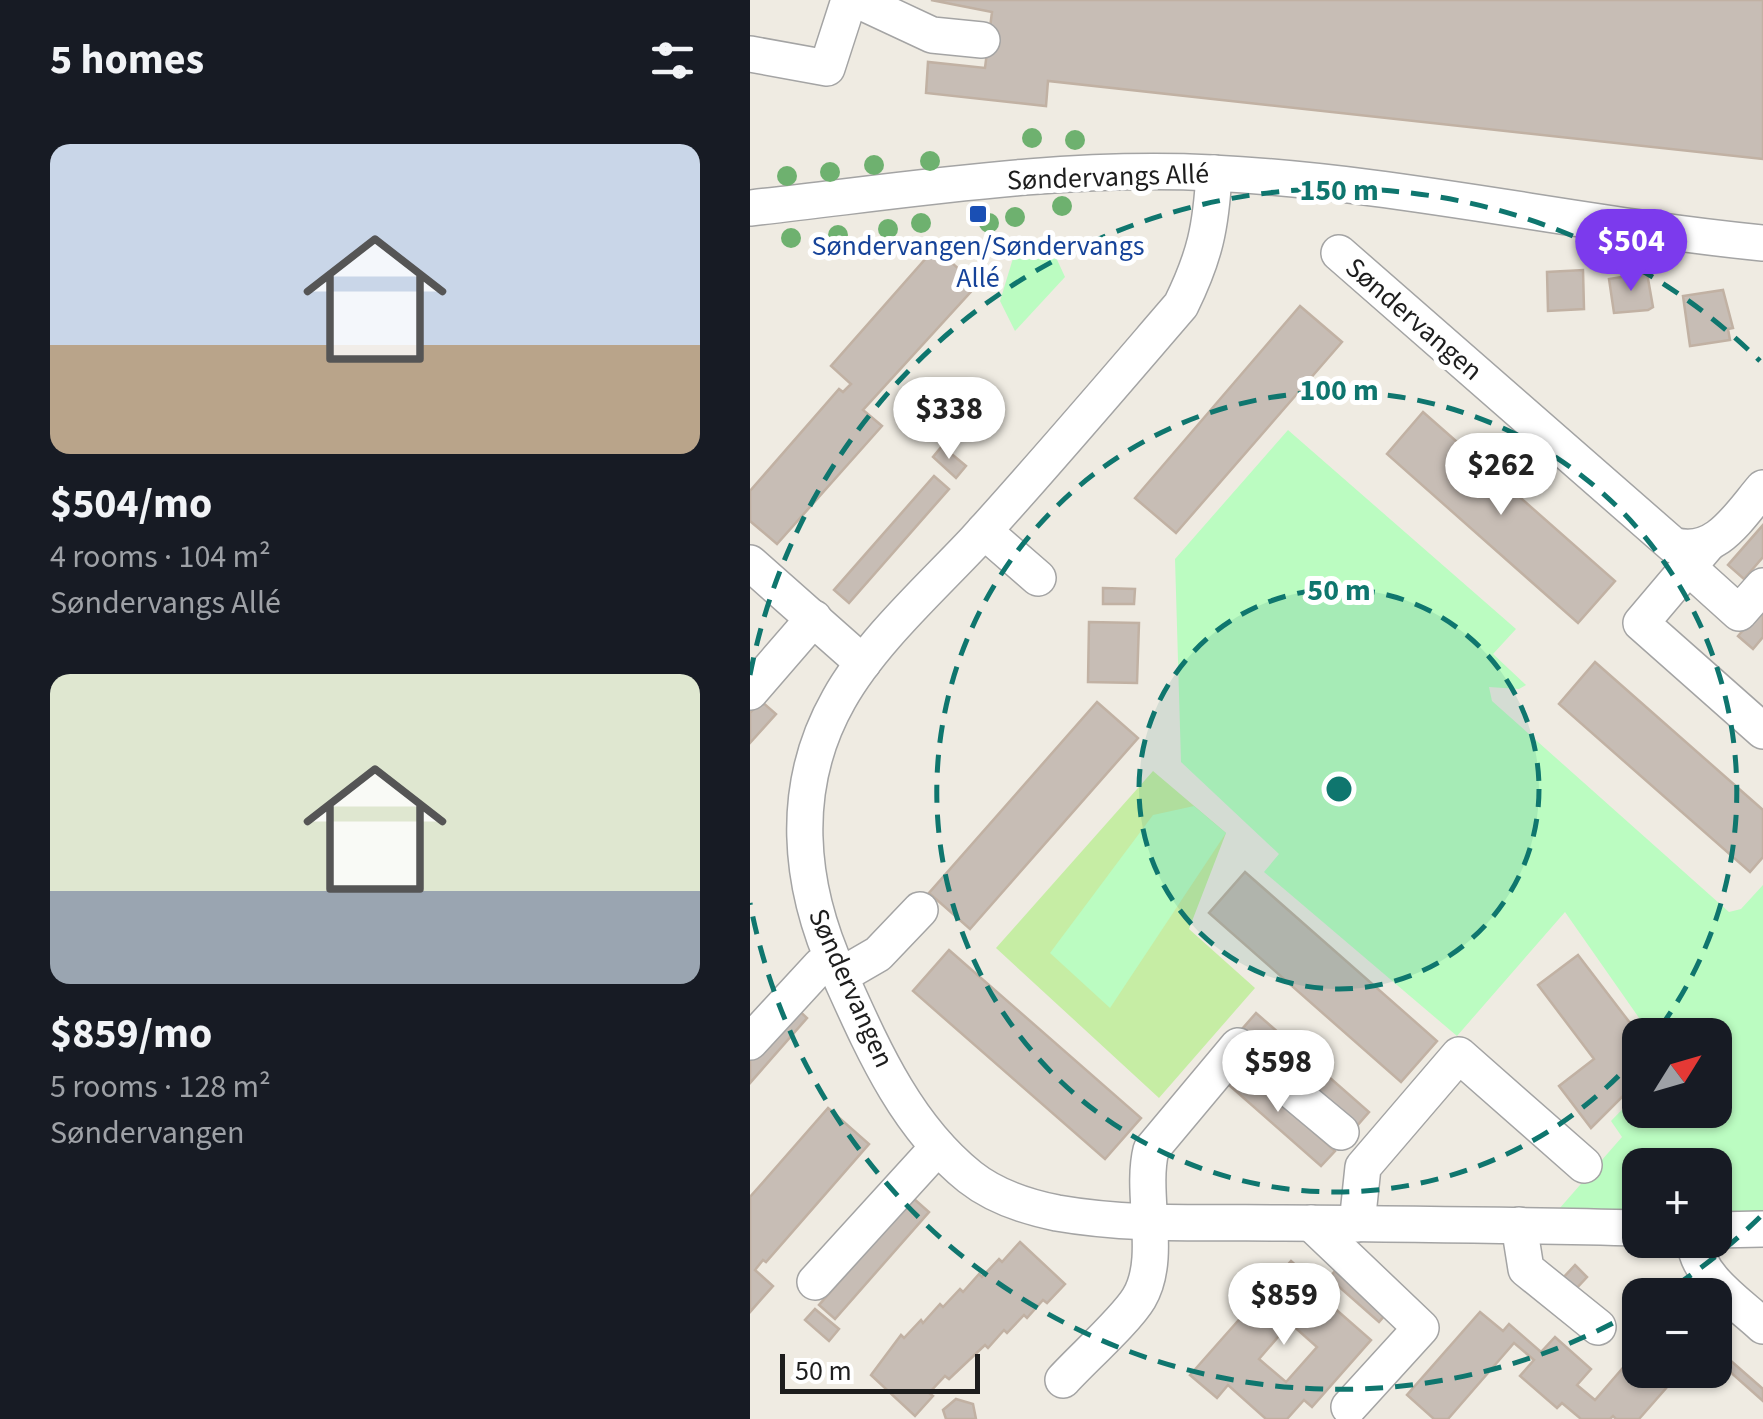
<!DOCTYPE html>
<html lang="en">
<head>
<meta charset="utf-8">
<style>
  body { margin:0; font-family:"Source Sans 3",sans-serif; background:#20242c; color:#f1f3f6; height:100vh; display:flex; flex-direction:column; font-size:38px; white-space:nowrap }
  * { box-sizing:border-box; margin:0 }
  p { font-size:32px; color:#9ea1a6 }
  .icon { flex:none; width:55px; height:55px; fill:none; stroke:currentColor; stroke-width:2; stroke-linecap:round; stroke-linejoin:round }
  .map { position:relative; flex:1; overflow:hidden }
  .side { display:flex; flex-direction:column; background:#171b24; width:750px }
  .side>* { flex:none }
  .needle { width:65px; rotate:53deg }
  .controls { position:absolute; left:872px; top:1018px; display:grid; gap:20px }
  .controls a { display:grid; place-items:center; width:110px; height:110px; border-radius:20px; background:#171b24; box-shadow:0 2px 8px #0004; font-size:50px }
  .scale { position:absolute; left:30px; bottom:25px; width:200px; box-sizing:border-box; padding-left:10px; border:5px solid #1d1d1d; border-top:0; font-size:28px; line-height:35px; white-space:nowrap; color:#1d1d1d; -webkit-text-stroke:8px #fff; paint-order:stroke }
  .price { position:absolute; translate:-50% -85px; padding:0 22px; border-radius:35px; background:#fff; color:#222; font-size:32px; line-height:65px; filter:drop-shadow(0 2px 5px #0008) }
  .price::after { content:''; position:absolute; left:50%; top:60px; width:30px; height:22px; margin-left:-15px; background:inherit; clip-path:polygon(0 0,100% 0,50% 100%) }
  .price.active { background:#7c3aed; color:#fff }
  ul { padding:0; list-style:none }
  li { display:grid; align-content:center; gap:20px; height:530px; padding:0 50px }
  li span { display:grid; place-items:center; height:310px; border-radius:20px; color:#555 }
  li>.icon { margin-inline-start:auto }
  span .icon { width:180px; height:180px; fill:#fffc; stroke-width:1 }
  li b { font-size:42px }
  h2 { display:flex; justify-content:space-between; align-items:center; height:120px; padding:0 50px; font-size:42px }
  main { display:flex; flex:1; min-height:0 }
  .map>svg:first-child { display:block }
  .grass { fill:#c6eda4 }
  .park { fill:#bbfcc1 }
  .building { fill:#c7bdb5; stroke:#c1b1a3; stroke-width:2.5; fill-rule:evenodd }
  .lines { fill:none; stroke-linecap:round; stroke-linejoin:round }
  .minor-casing { stroke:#a4a4a4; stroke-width:38 }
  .minor { stroke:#fff; stroke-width:35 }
  .tree { fill:#6eb16f }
  .ring { fill:none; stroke:#0f766e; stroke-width:5; stroke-dasharray:18 12 }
  .transit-dot { fill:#1a4fb4; stroke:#fff; stroke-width:4 }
  .labels { text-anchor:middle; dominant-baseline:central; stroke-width:10; stroke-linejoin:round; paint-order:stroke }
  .street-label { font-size:28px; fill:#1d1d1d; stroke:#fff }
  .transit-label { font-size:28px; fill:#164399; stroke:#fff }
  .centre { fill:#0f766e; stroke:#fff; stroke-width:5 }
  .ring-label { font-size:30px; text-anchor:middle; font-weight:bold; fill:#0f766e; stroke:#fff; stroke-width:10; stroke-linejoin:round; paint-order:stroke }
</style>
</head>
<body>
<main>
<section class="side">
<h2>5 homes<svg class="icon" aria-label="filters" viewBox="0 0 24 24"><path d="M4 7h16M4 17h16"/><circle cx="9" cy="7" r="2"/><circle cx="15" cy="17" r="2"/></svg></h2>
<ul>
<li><span style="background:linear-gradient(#c9d6e8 65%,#b9a48a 0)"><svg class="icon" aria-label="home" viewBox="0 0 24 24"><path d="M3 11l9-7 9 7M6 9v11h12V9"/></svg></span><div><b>$504/mo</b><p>4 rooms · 104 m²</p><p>Søndervangs Allé</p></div></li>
<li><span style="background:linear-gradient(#dfe7d0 70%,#9aa5b1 0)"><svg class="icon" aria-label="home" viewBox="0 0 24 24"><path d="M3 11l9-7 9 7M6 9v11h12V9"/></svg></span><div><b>$859/mo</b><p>5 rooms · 128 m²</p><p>Søndervangen</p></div></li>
</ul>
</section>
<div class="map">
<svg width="1013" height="1419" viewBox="0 0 1013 1419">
  <rect width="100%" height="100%" fill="#efebe2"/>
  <path class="grass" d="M403,771l73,62 -37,96 66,59 -96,110 -163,-150z"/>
  <g class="park">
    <path d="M304,253l11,24 -50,54 -15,-30 14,-46z"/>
    <path d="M538,430l228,199 -23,25 33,31 -7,4 -30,-2 3,14 237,211 12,-3 22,-24v326h-48v-46h-75v45l-81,-1 63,-72 -11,-16 29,-30v19h75v-75h-64l-86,-123 -108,124 -193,-164 15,-18 -98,-92 -6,-203z"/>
    <path d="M444,806l32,27 -116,175 -60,-55 103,-138z"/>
  </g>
  <g class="building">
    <path d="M181,0h832v159l-715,-78 -2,25 -120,-13 2,-31 57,6 7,-56z"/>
    <path d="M185,248l42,37 -114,125 19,16 -105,118 -27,-23v-30l89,-102 4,3 8,-8 -20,-18z"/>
    <path d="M833,270l1,39 -36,2 -1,-39z"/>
    <path d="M897,273l6,34 -5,3 -34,3 -5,-34z"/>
    <path d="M973,290l10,38 -5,1 2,11 -40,6 -7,-50z"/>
    <path d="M550,306l42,36 -166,191 -41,-35z"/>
    <path d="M673,412l192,169 -37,42 -191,-169z"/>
    <path d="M192,446l24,20 -10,12 -23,-21z"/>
    <path d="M184,476l15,13 -100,114 -15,-13z"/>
    <path d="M1013,525v32l-19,22 -16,-14z"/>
    <path d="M353,588l32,1 -1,15h-31z"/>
    <path d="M1013,607v30l-10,12 -15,-13z"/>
    <path d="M339,622l50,1 -2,60 -49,-1z"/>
    <path d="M845,662l168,148v47l-13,15 -191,-168z"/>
    <path d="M11,701l15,13 -26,29v-30z"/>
    <path d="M347,702l41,36 -168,191 -41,-36z"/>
    <path d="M495,872l192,169 -36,41 -192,-169z"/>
    <path d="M199,950l192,168 -36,41 -192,-168z"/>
    <path d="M828,955l62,81v43l-49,49 -32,-42 35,-27 -56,-74z"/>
    <path d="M42,1004l15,14 -57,65v-31z"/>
    <path d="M506,1013l113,99 -13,15 -113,-99z"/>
    <path d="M486,1064l99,87 -14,15 -99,-87z"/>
    <path d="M78,1108l41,36 -103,118 -3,-2 -8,10 18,16 -23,26v-115z"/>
    <path d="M163,1198l16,14 -94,107 -16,-14z"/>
    <path d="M270,1242l45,42 -18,19 -4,-3 -16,18 -3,-3 -17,18 -3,-3 -16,18 -3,-3 -36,34 -4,-3 -16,17 4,3 -18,20 -44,-41 30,-40 3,3 17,-18 2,3 17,-19 3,3 17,-18 3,3 16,-18 3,3 17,-18 3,3z"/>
    <path d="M541,1261l21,19 8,-9 8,7 -12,14 55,48 -59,67 -8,-7 -17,19h-21l-38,-34 -11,13 -27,-23zM540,1323l27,24 -31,35 -27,-23z"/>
    <path d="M825,1265l12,12 -13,14 -12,-12z"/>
    <path d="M585,1271l50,44 -6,7 -50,-44z"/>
    <path d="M65,1309l24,20 -10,12 -24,-21z"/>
    <path d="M730,1312l23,19 6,-7 32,28 14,-15 36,32 -14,16 18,15 45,-52v22h42l-43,49h-23l-3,-3 -3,3h-29l-19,-16 -5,5 -37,-32 14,-16 -20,-17 -66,76h-14l-27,-24z"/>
    <path d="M965,1347l48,42v12l-36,-32 -5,6 -7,-6z"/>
    <path d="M206,1399l17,5 3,15h-30l-3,-9z"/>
  </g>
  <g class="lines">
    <defs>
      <g id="minor">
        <path d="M107,0l75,35 50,5"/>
        <path d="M0,54l77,14 22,-68"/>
        <path d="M464,173c-3,54 -9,83 -33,132 -68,79 -136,159 -206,236 -45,48 -104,101 -136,158 -50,88 -41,186 0,275 33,73 66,151 131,203 24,19 57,30 87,36 74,13 152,9 226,10 119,1 238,2 357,5"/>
        <path d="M0,208c153,-17 308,-43 462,-35 185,9 367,52 551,70"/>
        <path d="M589,253l334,292c42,13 66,-29 90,-57"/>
        <path d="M234,531l54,47"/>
        <path d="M957,545l-66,78 122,108"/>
        <path d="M0,563l113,100"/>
        <path d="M938,567l51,46 24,-27"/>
        <path d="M0,692l64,-74"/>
        <path d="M90,976l38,-22 42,-44"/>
        <path d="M0,1042l70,-76 12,-6"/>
        <path d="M561,1223l110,105 -72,79"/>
        <path d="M607,1224l6,-57 96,-112 125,110"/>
        <path d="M769,1225l7,44 72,58"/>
        <path d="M965,1230l48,-1"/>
        <path d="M944,1240c4,38 42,61 69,86"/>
        <path d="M65,1282l123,-135"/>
        <path d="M313,1380c19,-21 63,-60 76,-82 24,-40 1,-104 12,-148l87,-104 103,86"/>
      </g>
    </defs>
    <use href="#minor" class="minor-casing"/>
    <use href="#minor" class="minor"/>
  </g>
  <g class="tree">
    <circle cx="282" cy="138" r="10"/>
    <circle cx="325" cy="140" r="10"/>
    <circle cx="180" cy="161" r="10"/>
    <circle cx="124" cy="165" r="10"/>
    <circle cx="80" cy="172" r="10"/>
    <circle cx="37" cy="176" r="10"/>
    <circle cx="312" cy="206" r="10"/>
    <circle cx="265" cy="217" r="10"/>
    <circle cx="171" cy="223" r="10"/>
    <circle cx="239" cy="223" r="10"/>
    <circle cx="138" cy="229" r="10"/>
    <circle cx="88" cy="235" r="10"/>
    <circle cx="41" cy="238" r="10"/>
  </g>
  <circle cx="589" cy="789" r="200" fill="#0f766e" fill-opacity=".12"/>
  <g class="ring">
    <circle cx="589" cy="789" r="200"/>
    <path d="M889 1054A400 400 0 1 1 906 1033"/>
    <path d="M1010 1217A600 600 0 0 1 916 1292M889 1309A600 600 0 0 1 0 903M0 675A600 600 0 0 1 1010 361"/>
  </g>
  <rect class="transit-dot" x="218" y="204" width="20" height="20" rx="5"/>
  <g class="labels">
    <g class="street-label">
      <text transform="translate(358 177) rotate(-2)">Søndervangs Allé</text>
      <text transform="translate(664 319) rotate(41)">Søndervangen</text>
      <text transform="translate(101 988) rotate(66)">Søndervangen</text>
    </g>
    <g class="transit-label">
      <text x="228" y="246">Søndervangen/Søndervangs<tspan x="228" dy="32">Allé</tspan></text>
    </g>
  </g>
  <circle cx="589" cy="789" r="15" class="centre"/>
  <g class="ring-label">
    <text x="589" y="200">150 m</text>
    <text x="589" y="400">100 m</text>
    <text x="589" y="600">50 m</text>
  </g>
</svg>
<div class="controls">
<a><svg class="needle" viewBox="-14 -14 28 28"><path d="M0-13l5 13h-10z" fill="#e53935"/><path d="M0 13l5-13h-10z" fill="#9ea1a6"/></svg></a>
<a>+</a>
<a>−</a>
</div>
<div class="scale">50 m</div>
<b class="price active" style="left:881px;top:294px">$504</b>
<b class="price" style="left:199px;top:462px">$338</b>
<b class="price" style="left:751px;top:518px">$262</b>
<b class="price" style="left:528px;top:1115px">$598</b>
<b class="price" style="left:534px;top:1348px">$859</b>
</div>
</main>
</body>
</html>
